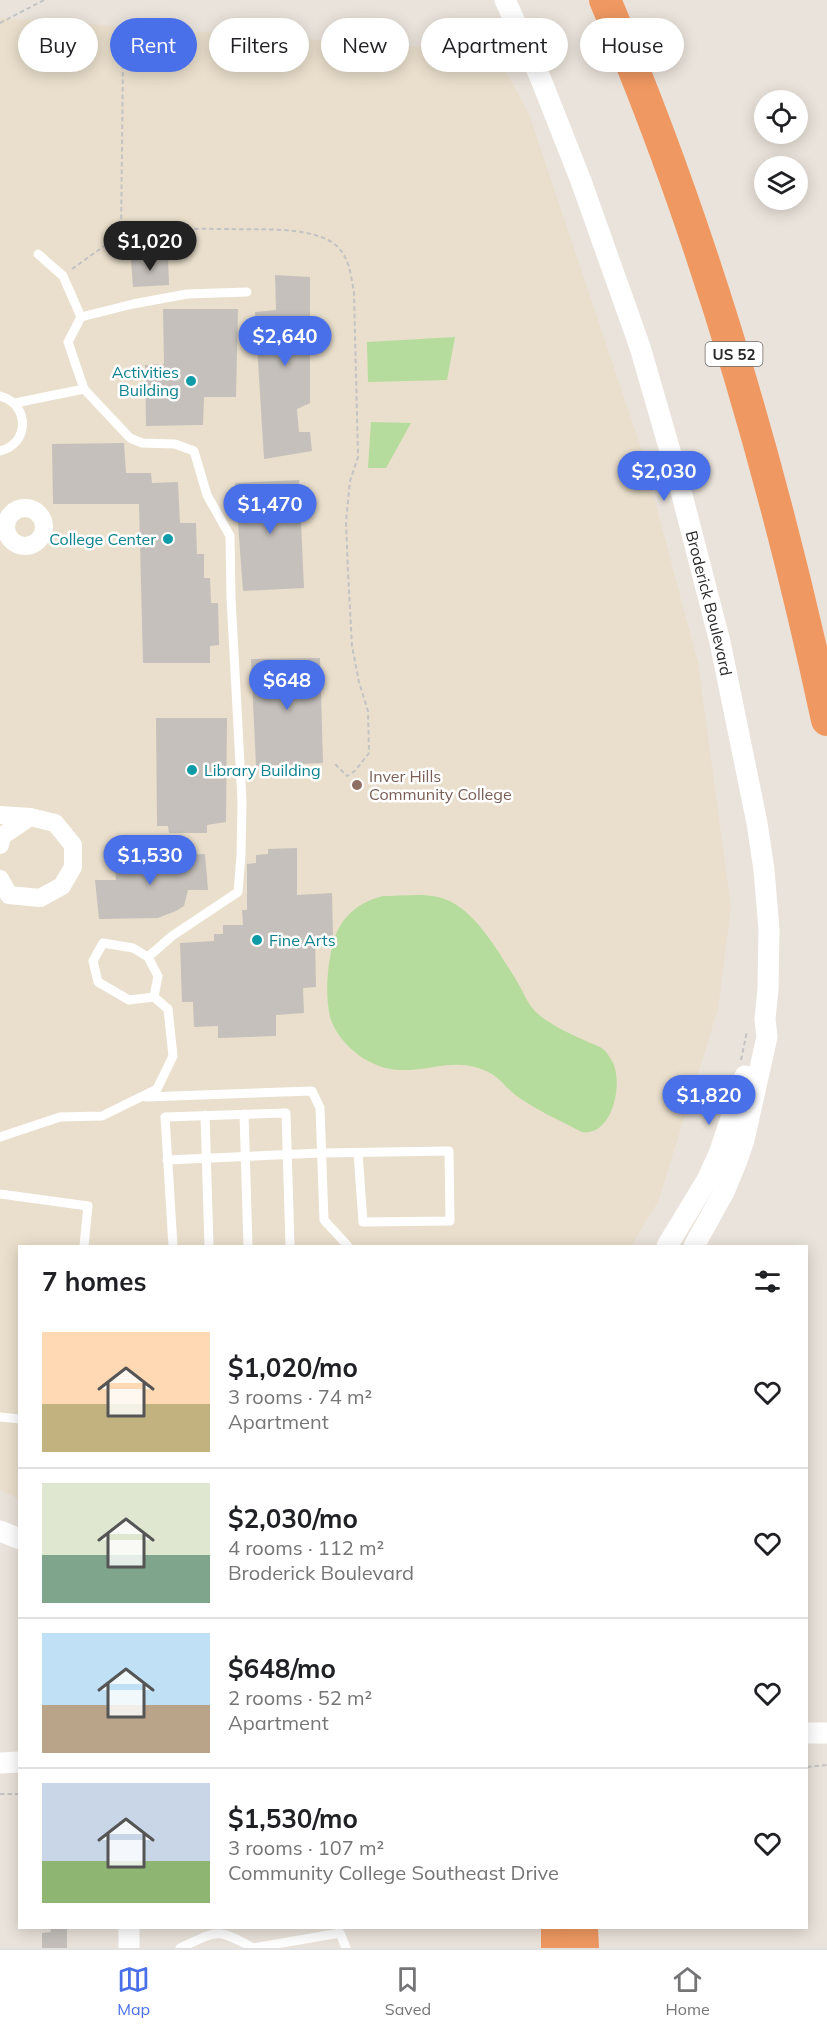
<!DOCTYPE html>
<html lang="en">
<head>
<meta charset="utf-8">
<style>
  body { margin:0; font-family:Mulish,sans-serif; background:#f2f2f2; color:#202124; height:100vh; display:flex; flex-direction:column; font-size:22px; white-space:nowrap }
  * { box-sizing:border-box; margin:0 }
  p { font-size:20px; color:#757577 }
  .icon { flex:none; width:33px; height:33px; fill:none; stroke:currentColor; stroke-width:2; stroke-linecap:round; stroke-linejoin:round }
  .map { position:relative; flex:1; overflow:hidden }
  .panel { position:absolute; left:18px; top:1245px; width:790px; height:684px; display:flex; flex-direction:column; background:#fff; border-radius:0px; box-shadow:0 3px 15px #0003 }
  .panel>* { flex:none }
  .banner { position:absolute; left:18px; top:18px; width:792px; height:54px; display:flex; gap:12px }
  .buttons { position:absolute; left:754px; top:90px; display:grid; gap:12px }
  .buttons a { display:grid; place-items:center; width:54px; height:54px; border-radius:50%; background:#fff; box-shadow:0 3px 15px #0003; font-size:30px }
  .price { position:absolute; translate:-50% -51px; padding:0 14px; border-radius:21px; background:#496fe9; color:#fff; font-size:20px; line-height:39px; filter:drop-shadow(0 2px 3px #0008) }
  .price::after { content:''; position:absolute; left:50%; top:36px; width:18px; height:14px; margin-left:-9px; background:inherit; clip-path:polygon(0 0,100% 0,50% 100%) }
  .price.current { background:#222; color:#fff }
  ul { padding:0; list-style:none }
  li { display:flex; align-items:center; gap:18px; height:150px; padding:0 24px }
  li+li { border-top:2px solid #e0e0e0 }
  li span { display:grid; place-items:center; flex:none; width:168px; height:120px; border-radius:0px; color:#555 }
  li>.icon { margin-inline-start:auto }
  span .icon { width:72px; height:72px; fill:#fffc; stroke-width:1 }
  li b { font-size:26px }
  h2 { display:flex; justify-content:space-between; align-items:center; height:72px; padding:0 24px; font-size:26px }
  .chip { padding:0 21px; border-radius:27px; background:#fff; box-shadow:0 3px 15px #0003; font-size:21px; line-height:54px }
  .chip.current { background:#496fe9; color:#fff }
  .menu { display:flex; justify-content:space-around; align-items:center; height:84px; border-top:2px solid #e0e0e0; background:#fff; font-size:16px; color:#757577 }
  .menu a { display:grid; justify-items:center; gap:3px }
  .menu .current { color:#496fe9 }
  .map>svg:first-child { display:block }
  .education { fill:#eadfcc }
  .green { fill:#b5dc9c }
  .building { fill:#c5c0bb }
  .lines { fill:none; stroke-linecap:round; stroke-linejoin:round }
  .path { stroke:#c3c3c3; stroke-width:2; stroke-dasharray:4.5 3; stroke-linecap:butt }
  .service { stroke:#fff; stroke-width:9 }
  .minor { stroke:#fff; stroke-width:18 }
  .tertiary { stroke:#fff; stroke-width:21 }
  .motorway { stroke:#ef9861; stroke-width:32 }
  .culture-dot { fill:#0f9aa8; stroke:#fff; stroke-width:2 }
  .education-dot { fill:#8d6e63; stroke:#fff; stroke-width:2 }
  .labels { text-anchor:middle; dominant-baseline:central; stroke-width:5; stroke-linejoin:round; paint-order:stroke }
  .shield { fill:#fff; stroke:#686868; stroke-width:1.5 }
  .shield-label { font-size:15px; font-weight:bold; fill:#282828 }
  .culture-label { font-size:16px; fill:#0d838f; stroke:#fff; text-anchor:end }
  .street-label { font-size:16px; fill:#282828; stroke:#fff }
  .education-label { font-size:16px; fill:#785e54; stroke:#fff; text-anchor:start }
</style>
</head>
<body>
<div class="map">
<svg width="827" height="1948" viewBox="0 0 827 1948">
  <rect width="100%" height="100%" fill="#eae3db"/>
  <path class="education" d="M0,18l495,34 34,62 111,331 58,218 33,244 -13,102 -60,193 -27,44h-611l-1,253 -19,-9z"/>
  <g class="green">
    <path d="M455,337l-8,43 -79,2 -1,-40z"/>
    <path d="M371,422l40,1 -25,45h-18z"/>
    <path d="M383,896c17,0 38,-3 55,1 35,8 59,53 77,81 10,16 12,28 28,40 14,10 30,17 45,24 4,2 12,4 16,8 3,2 6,8 8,11 12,20 1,76 -30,71 -21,-11 -44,-21 -64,-35 -15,-11 -19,-23 -40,-29 -25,-9 -51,3 -77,2 -29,0 -60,-23 -70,-50 -6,-20 -4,-48 0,-68 5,-30 23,-49 52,-56z"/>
  </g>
  <g class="building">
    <path d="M168,258l1,27 -36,2 -2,-27z"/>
    <path d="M275,275l35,2v126l-13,6 2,23h11l2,19 -48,8 -9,-147 21,-2z"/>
    <path d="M163,309h75l-2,88h-32l-1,28 -57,1 -1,-61 19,-1z"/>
    <path d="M124,443l2,30h25l1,10 26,-1 2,41h16l1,31h7v24h6l1,25h7l1,42 -9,1v17h-67l-4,-159h-86l-1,-60z"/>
    <path d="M299,480l5,108 -61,3 -8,-108z"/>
    <path d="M320,658l3,105 -67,3 -5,-107z"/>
    <path d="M156,718h71l-1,104 -19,3v8h-38l-1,-7h-11z"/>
    <path d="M297,848v47l35,-2 1,44 -18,1 1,49 -13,1 1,25 -28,2v21l-58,2v-12l-24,1 -1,-25h-11l-2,-59 34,-2v-7h9v-9h20l-1,-15h5v-46l9,-1v-8l12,-1v-5z"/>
    <path d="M205,854l3,36h-20l-4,16 -8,5 -18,7 -59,1 -4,-39h21l-2,-22z"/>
    <path d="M50,1928h17v20h-25v-15l9,-1z"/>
  </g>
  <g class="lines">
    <g class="path">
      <path d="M0,23l44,-23"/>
      <path d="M121,234l2,-171"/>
      <path d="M72,269l49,-35 15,-7c31,1 62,2 93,2 29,1 79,-3 104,14 16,11 18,32 21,50l4,164 -8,24 -4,41 2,50 4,74 7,36 9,29 1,42 -14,18 -8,5 -14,-14"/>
      <path d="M741,1060l6,-29"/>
      <path d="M807,1767l20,-2"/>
      <path d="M0,1794h20"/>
    </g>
    <g class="service">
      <path d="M38,254l25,22 18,41 -13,25 16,47 46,49 12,5 33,1 19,7 13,44 23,41 1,62 11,203 -1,55 -3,36 -66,44 -24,21"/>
      <path d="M81,317l52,-13 54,-10 60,-2"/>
      <path d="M0,396c30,8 30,48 0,55"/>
      <path d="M15,403l69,-14"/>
      <path d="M146,1097l166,-6 8,17 4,112 24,26"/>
      <path d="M244,1114l4,132"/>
      <path d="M205,1115l4,131"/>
      <path d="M0,1137l60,-20 42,-1 55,-27 16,-33 -5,-47 -14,-12 -25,3 -31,-18 -5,-21 10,-18 30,5 15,9 10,19 -4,21"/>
      <path d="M167,1160l154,-7 128,-2 1,70 -87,1 -5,-69"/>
      <path d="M0,1194l88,12 -4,40"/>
      <path d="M173,1246l-8,-129 121,-4 4,133"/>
      <path d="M0,1417l20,2"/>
      <path d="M180,1948c37,-17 36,-21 73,0"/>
      <path d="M253,1948l87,-15 6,15"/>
    </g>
    <g class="minor">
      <circle cx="25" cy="527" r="19"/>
      <path d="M0,815l30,2 25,6 18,22v22l-11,19 -22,12 -31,-3 -9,-16"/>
      <path d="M0,845l2,-9 28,-19"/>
    </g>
    <g class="tertiary">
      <path id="s1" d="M505,0l35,77 41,104 59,166 35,121 45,174 37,181 7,47 5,60 -1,59 -3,30 2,18 -23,103 -8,23 -12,29 -30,54"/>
      <path d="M667,1246l40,-66 12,-26 26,-78"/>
      <path d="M0,1531l20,8"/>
      <path d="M807,1733h20"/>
      <path d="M0,1763l20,-1"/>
      <path d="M129,1928v20"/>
    </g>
    <g class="motorway">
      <path d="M605,0c99,231 169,474 222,720"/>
      <path d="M557,1928v20"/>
      <path d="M582,1928l1,20"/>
    </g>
  </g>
  <g class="culture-dot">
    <circle cx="191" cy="381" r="6"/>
    <circle cx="168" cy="539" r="6"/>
    <circle cx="192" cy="770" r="6"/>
    <circle cx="257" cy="940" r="6"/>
  </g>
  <circle class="education-dot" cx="357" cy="785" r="6"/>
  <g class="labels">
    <rect class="shield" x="705.5" y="342" width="57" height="24" rx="4.5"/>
    <g class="shield-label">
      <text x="734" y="354">US 52</text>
    </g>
    <g class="culture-label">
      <text x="179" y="372">Activities<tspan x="179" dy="18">Building</tspan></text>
      <text x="156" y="539">College Center</text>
      <text x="204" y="770" text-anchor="start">Library Building</text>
      <text x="269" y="940" text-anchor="start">Fine Arts</text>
    </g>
    <g class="street-label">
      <text stroke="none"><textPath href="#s1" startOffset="638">Broderick Boulevard</textPath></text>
    </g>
    <g class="education-label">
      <text x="369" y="776">Inver Hills<tspan x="369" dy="18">Community College</tspan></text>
    </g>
  </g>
</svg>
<div class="buttons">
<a><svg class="icon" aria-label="locate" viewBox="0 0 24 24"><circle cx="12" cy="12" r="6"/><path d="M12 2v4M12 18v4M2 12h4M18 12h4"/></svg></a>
<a><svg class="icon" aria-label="layers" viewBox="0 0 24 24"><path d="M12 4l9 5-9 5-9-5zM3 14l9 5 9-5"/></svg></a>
</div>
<b class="price current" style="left:150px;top:272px">$1,020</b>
<b class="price" style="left:285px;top:367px">$2,640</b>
<b class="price" style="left:664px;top:502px">$2,030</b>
<b class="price" style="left:270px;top:535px">$1,470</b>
<b class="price" style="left:287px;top:711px">$648</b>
<b class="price" style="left:150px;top:886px">$1,530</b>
<b class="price" style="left:709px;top:1126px">$1,820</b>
<div class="banner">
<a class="chip">Buy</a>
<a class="chip current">Rent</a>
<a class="chip">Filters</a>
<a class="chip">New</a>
<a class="chip">Apartment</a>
<a class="chip">House</a>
</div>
<section class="panel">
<h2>7 homes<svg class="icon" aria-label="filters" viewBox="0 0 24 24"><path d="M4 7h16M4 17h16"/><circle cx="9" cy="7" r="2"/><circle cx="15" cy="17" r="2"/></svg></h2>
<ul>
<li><span style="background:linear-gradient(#ffd9b3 60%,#c2b280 0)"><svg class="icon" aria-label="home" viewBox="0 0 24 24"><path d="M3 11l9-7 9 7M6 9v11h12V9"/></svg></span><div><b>$1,020/mo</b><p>3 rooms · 74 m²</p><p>Apartment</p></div><svg class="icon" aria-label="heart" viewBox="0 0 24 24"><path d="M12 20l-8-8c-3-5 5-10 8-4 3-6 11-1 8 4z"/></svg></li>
<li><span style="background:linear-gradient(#dfe7d0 60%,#7fa58c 0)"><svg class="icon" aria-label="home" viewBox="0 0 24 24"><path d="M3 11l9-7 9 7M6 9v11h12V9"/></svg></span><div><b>$2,030/mo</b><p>4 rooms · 112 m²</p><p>Broderick Boulevard</p></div><svg class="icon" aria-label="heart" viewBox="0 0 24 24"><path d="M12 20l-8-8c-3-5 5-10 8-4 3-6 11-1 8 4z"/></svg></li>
<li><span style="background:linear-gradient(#bfe0f5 60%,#b9a48a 0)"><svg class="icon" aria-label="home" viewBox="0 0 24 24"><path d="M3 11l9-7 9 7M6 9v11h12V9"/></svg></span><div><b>$648/mo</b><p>2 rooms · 52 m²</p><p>Apartment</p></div><svg class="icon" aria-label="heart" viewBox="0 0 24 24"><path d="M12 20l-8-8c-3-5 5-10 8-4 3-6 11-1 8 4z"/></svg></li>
<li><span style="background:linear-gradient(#c9d6e8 65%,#8fb573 0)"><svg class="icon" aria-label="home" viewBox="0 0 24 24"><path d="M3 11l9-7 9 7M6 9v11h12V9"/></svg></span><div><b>$1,530/mo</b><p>3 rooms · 107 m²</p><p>Community College Southeast Drive</p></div><svg class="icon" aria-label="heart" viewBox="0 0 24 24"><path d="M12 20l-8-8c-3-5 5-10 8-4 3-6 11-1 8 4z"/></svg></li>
</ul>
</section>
</div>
<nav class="menu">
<a class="current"><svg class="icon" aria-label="map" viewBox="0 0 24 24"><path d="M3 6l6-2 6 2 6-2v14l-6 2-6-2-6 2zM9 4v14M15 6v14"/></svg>Map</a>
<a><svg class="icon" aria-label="saved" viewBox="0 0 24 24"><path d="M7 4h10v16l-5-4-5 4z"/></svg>Saved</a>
<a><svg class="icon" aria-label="home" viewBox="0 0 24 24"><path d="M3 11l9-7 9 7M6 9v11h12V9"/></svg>Home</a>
</nav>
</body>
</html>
